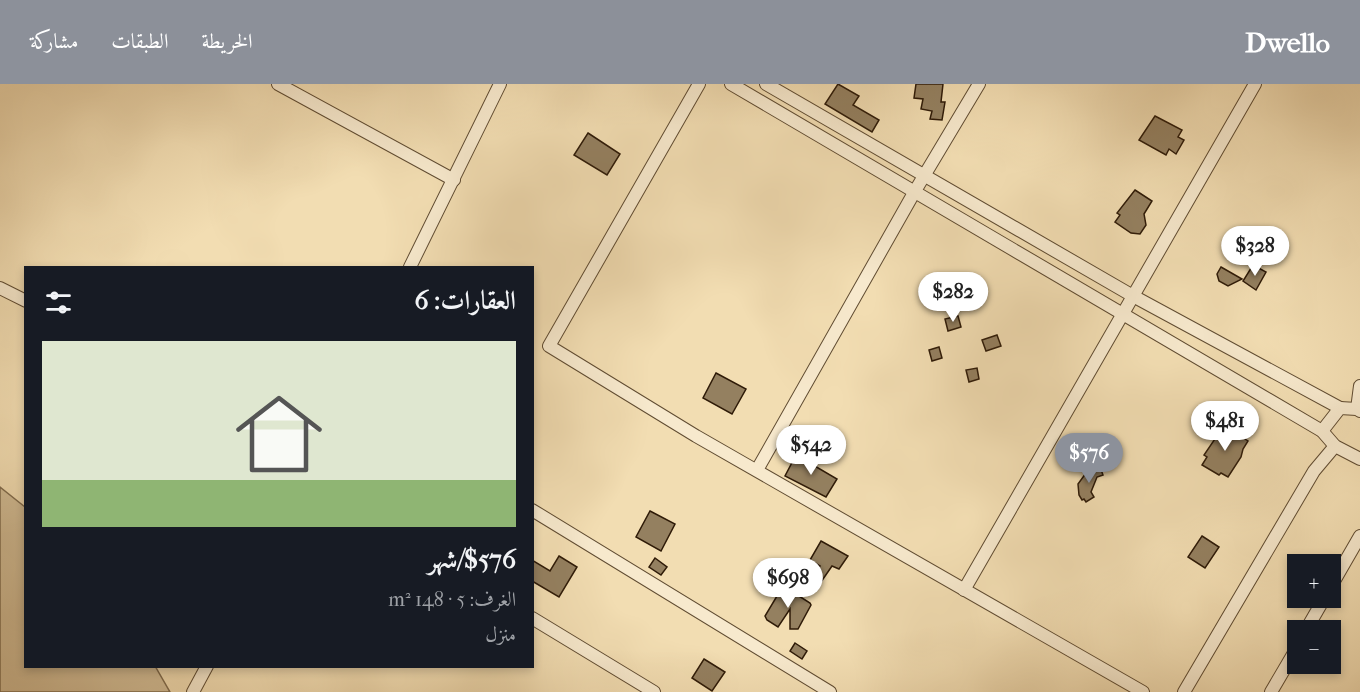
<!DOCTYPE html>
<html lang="ar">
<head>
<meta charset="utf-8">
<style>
  body { margin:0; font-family:"IM FELL French Canon",Amiri,serif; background:#242831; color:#f1f3f6; direction:rtl; height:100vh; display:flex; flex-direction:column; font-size:22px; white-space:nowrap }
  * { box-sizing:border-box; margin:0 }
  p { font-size:20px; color:#9ea1a6 }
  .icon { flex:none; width:33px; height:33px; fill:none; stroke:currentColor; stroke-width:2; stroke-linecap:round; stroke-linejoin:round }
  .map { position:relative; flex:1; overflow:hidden; direction:ltr }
  .sheet { position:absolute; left:24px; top:182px; width:510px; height:402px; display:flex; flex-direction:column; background:#171b24; border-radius:0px; box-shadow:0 3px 9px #0003; direction:rtl }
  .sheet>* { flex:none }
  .fabs { position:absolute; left:1287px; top:470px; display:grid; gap:12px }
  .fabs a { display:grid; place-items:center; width:54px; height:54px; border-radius:0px; background:#171b24; box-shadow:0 3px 9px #0003; font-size:30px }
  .price { position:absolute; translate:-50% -51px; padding:0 14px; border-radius:21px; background:#fff; color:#222; font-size:20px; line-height:39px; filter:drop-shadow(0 2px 3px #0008) }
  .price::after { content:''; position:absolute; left:50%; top:36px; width:18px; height:14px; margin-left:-9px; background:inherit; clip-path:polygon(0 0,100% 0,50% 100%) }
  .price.active { background:#8c9099; color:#fff }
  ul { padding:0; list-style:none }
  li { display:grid; align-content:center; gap:12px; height:318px; padding:0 18px }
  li+li { border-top:2px solid #363941 }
  li span { display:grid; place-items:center; height:186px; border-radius:0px; color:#555 }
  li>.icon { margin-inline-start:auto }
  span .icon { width:108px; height:108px; fill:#fffc; stroke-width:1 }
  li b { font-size:26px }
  h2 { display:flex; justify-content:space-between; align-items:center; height:72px; padding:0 18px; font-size:26px }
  header { display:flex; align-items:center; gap:36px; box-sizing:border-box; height:84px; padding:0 30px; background:#8c9099; color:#fff }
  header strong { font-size:28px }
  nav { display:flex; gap:33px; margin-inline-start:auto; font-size:21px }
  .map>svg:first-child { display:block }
  .green { fill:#d1bc95; stroke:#806c4e; stroke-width:1.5 }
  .building { fill:#948060; stroke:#2f1b08; stroke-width:1.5 }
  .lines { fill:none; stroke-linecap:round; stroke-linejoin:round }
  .minor-casing { stroke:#604c32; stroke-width:14 }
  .minor { stroke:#f7e9cd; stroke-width:12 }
</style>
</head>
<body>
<header>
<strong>Dwello</strong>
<nav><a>الخريطة</a><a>الطبقات</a><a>مشاركة</a></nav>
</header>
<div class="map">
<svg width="1360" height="608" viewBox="0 0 1360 608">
  <rect width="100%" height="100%" fill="#f2ddb2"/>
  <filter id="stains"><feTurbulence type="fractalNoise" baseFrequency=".00333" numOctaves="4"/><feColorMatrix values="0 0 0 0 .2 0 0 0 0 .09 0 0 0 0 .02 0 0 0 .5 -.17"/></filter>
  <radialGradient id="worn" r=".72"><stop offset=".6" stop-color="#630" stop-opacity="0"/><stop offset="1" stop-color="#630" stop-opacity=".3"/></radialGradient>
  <path class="green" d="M0,403l25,20 1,159h129l15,26h-170z"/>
  <g class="building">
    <path d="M838,0l21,12 -6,9 26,15 -7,12 -47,-28z"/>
    <path d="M916,0h27l-2,18h4l-3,18 -12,-1 2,-8 -11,-2 2,-10 -9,-1z"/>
    <path d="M1155,32l27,14 -4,7 6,3 -8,14 -7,-5 -3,6 -27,-15z"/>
    <path d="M588,49l32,21 -13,21 -33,-20z"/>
    <path d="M1135,106l17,11 -8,13 2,11 -6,9 -9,-1 -16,-11 5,-7 -3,-2z"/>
    <path d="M1253,181l13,7 -10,18 -13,-9z"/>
    <path d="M1221,183l21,12 -14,7 -9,-5 -2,-7z"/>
    <path d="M958,232l3,11 -13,4 -3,-12z"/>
    <path d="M997,251l4,11 -15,5 -4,-11z"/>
    <path d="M939,263l3,11 -10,3 -3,-11z"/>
    <path d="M977,284l2,11 -10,3 -3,-12z"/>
    <path d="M716,289l30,16 -14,25 -29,-16z"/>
    <path d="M1223,343l7,5 3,-4 13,9 -1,2 3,2 -5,8 -2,8 -13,20 -7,-4 -2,2 -17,-10 5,-8 -3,-2z"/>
    <path d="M796,371l41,24 -11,18 -41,-21z"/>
    <path d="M1100,383l3,8 -6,2 -6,15 3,5 -8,5 -2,-3 -2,1 -3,-5 -1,-11 8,-11 3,2 5,-7z"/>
    <path d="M650,427l25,13 -14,27 -25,-14z"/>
    <path d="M1202,452l17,11 -14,21 -17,-11z"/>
    <path d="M821,457l27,15 -9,13 -7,-3 -11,16 -8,-5 7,-11 -10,-6z"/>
    <path d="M559,472l18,11 -18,30 -27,-16v-21l18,11z"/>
    <path d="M655,474l12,9 -6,8 -12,-8z"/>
    <path d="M788,505l22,14 1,2 -13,24h-8v-20l-12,18 -11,-7 -2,-4 15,-25z"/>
    <path d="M795,559l12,8 -5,8 -12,-8z"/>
    <path d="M704,575l21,13 -13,19 -20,-13z"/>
  </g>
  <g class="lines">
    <defs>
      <g id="minor">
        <path d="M278,0l176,96"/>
        <path d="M699,0l-150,262 147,90 447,256"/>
        <path d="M731,0l591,347 13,15 25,13"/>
        <path d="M766,0l367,212 207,112"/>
        <path d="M410,183l90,-183"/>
        <path d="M0,204l26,13"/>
        <path d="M1357,325l3,-23"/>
        <path d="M1322,347l18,-23 17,1 3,2"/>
        <path d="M757,386l158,-279 64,-107"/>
        <path d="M532,426l298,182"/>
        <path d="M1330,504l30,-52"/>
        <path d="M964,506l291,-506"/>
        <path d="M532,534l122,74"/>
        <path d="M1306,546l19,-33"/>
        <path d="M193,608l14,-26"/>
        <path d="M1184,608l130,-221 21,-25"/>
        <path d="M1271,608l27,-46"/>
      </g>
    </defs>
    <use href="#minor" class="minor-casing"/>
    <use href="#minor" class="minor"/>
  </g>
  <rect width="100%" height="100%" filter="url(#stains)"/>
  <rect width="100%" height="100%" fill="url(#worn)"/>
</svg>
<div class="fabs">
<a>+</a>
<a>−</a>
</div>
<b class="price" style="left:1255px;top:193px">$328</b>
<b class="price" style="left:953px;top:239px">$282</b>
<b class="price" style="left:1225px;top:368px">$481</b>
<b class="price" style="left:811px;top:392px">$542</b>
<b class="price active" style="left:1089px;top:400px">$576</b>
<b class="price" style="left:788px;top:525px">$698</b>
<section class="sheet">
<h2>العقارات: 6<svg class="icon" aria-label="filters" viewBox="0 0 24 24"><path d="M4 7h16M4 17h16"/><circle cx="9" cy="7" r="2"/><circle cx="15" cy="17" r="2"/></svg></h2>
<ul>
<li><span style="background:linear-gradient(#dfe7d0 75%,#8fb573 0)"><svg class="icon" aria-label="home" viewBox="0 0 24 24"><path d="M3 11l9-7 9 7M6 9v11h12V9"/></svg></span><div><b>$576/شهر</b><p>الغرف: 5 · 148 m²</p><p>منزل</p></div></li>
</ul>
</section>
</div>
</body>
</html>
